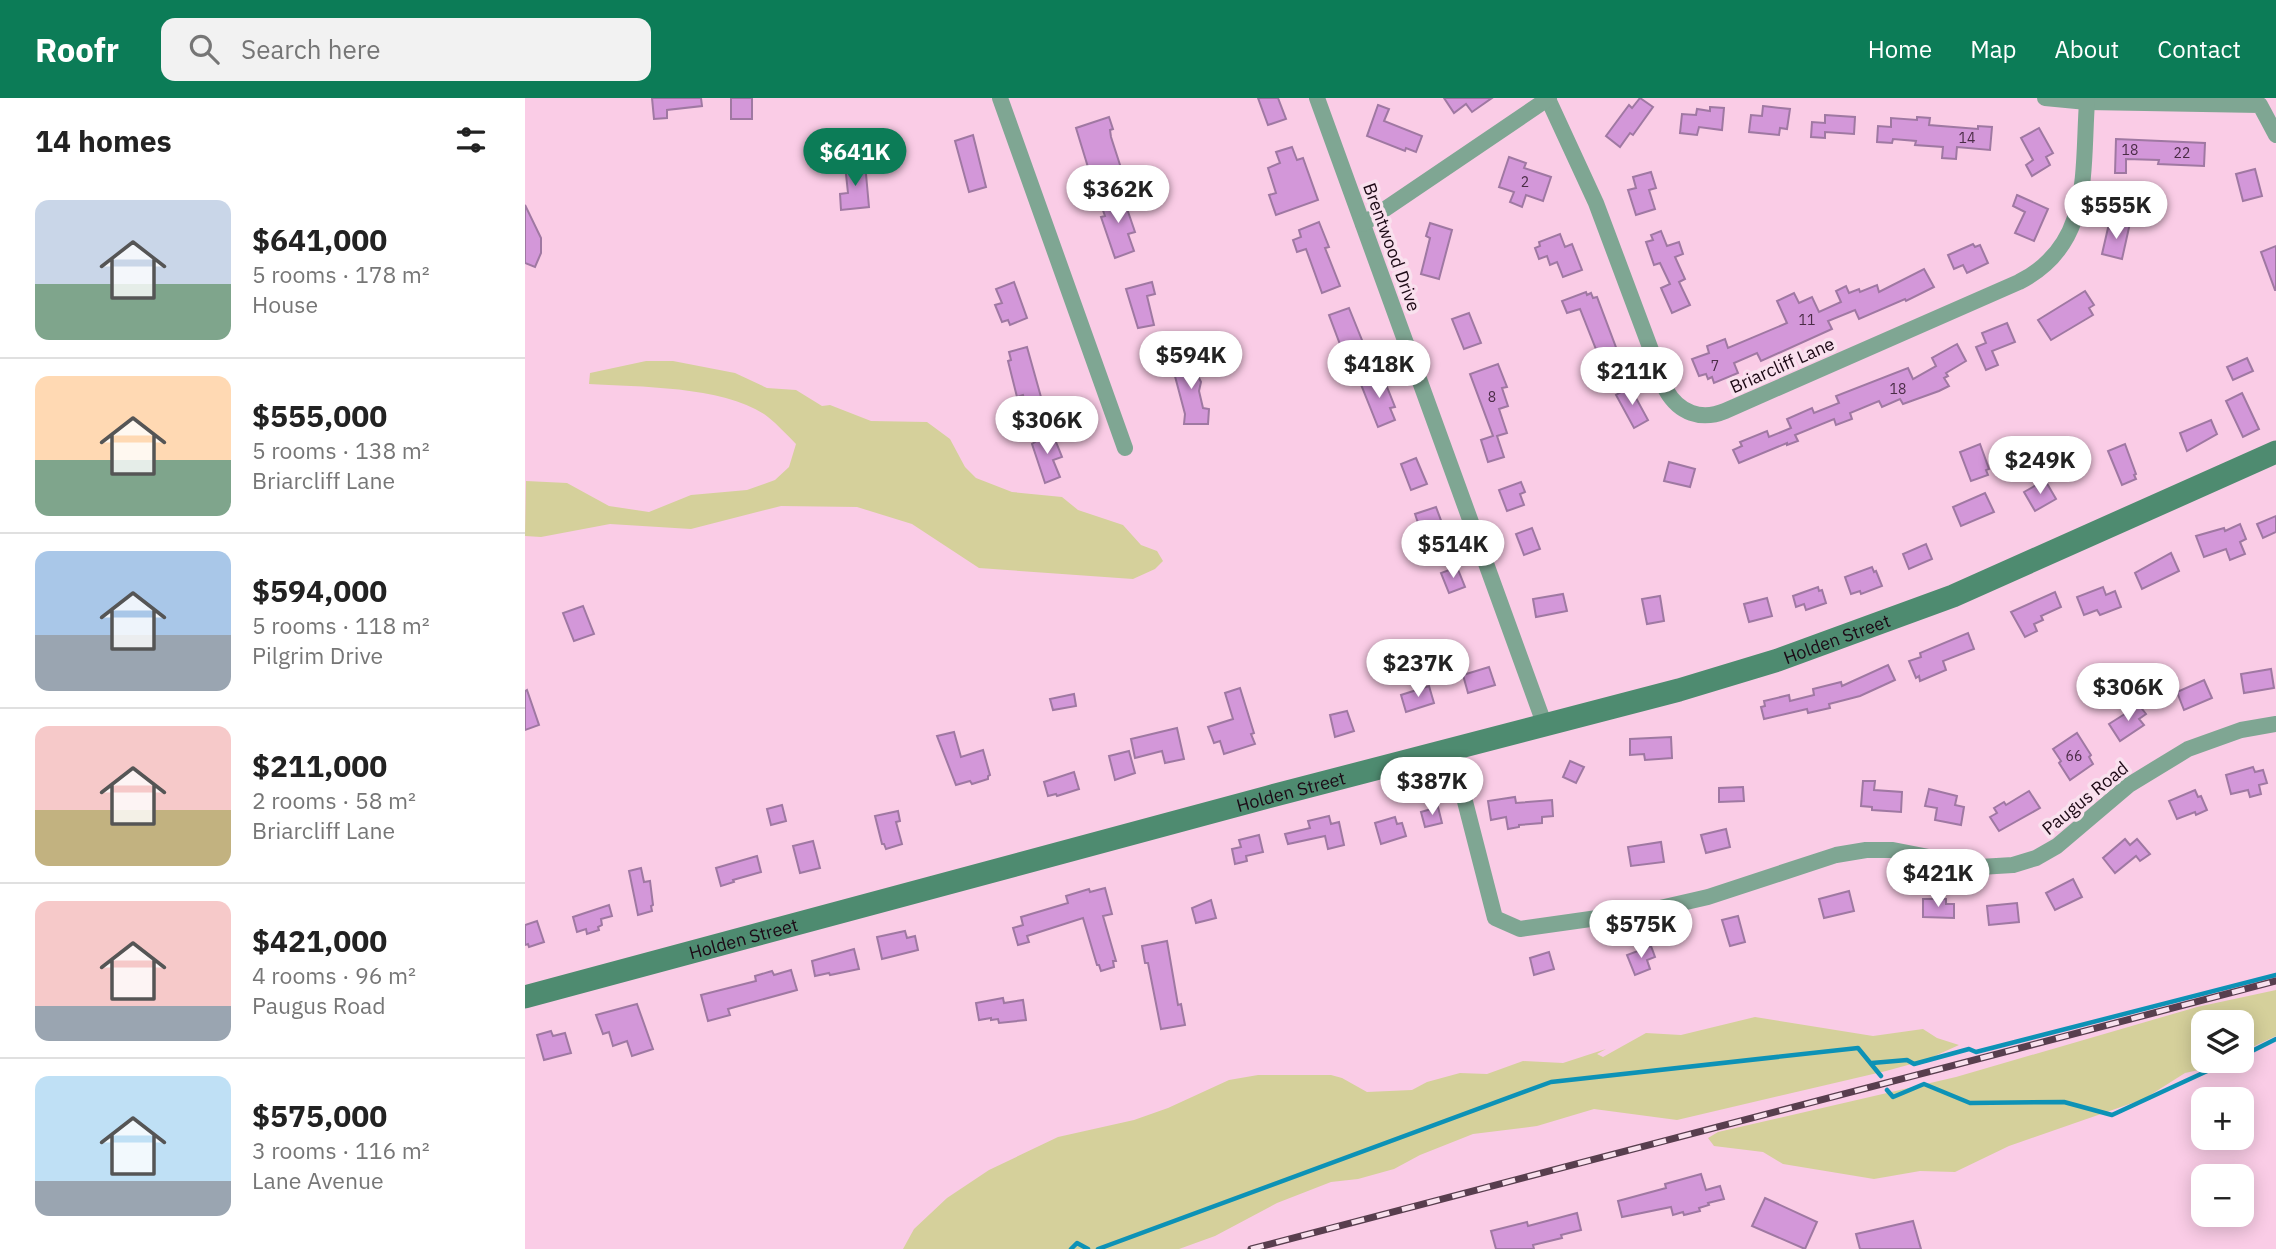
<!DOCTYPE html>
<html lang="en">
<head>
<meta charset="utf-8">
<style>
  body { margin:0; font-family:"IBM Plex Sans",sans-serif; background:#f2f2f2; color:#222; height:100vh; display:flex; flex-direction:column; font-size:26px; white-space:nowrap }
  * { box-sizing:border-box; margin:0 }
  p { font-size:23px; color:#767676 }
  .icon { flex:none; width:38px; height:38px; fill:none; stroke:currentColor; stroke-width:2; stroke-linecap:round; stroke-linejoin:round }
  .map { position:relative; flex:1; overflow:hidden }
  .drawer { display:flex; flex-direction:column; background:#fff; width:525px }
  .drawer>* { flex:none }
  .tools { position:absolute; left:1666px; top:912px; display:grid; gap:14px }
  .tools a { display:grid; place-items:center; width:63px; height:63px; border-radius:14px; background:#fff; box-shadow:0 4px 18px #0003; font-size:35px }
  .price { position:absolute; translate:-50% -60px; padding:0 16px; border-radius:24px; background:#fff; color:#222; font-size:23px; line-height:46px; filter:drop-shadow(0 2px 4px #0008) }
  .price::after { content:''; position:absolute; left:50%; top:42px; width:21px; height:16px; margin-left:-10px; background:inherit; clip-path:polygon(0 0,100% 0,50% 100%) }
  .price.current { background:#0c7c57; color:#fff }
  ul { padding:0; list-style:none }
  li { display:flex; align-items:center; gap:21px; height:175px; padding:0 35px }
  li+li { border-top:2px solid #e0e0e0 }
  li span { display:grid; place-items:center; flex:none; width:196px; height:140px; border-radius:14px; color:#555 }
  li>.icon { margin-inline-start:auto }
  span .icon { width:84px; height:84px; fill:#fffc; stroke-width:1 }
  li b { font-size:30px }
  h2 { display:flex; justify-content:space-between; align-items:center; height:84px; padding:0 35px; font-size:30px }
  header { display:flex; align-items:center; gap:42px; box-sizing:border-box; height:98px; padding:0 35px; background:#0c7c57; color:#fff }
  header strong { font-size:33px }
  nav { display:flex; gap:38px; margin-inline-start:auto; font-size:24px }
  .search { width:490px; height:63px; background:#f2f2f2; display:flex; align-items:center; gap:18px; box-sizing:border-box; padding:0 24px; border-radius:14px; color:#767676; font-size:26px }
  main { display:flex; flex:1; min-height:0 }
  .map>svg:first-child { display:block }
  .green { fill:#d5d09b }
  .lines { fill:none; stroke-linecap:round; stroke-linejoin:round }
  .stream { stroke:#0d92b6; stroke-width:4.5 }
  .building { fill:#d397d9; stroke:#9f78a2; stroke-width:2 }
  .street { stroke:#7fa693; stroke-width:16 }
  .secondary { stroke:#4e8b70; stroke-width:23 }
  .rail-casing { stroke:#583e4e; stroke-width:7 }
  .rail { stroke:#f9e1ee; stroke-width:4.5; stroke-dasharray:13; stroke-linecap:butt }
  .labels { text-anchor:middle; dominant-baseline:central; stroke-width:7; stroke-linejoin:round; paint-order:stroke }
  .number-label { font-size:14px; fill:#4a2c46 }
  .street-label { font-size:18px; fill:#1c0915; stroke:#f9e1ee }
</style>
</head>
<body>
<header>
<strong>Roofr</strong>
<div class="search"><svg class="icon" aria-label="search" viewBox="0 0 24 24"><circle cx="10" cy="10" r="6"/><path d="M15 15l6 6"/></svg>Search here</div>
<nav><a>Home</a><a>Map</a><a>About</a><a>Contact</a></nav>
</header>
<main>
<section class="drawer">
<h2>14 homes<svg class="icon" aria-label="filters" viewBox="0 0 24 24"><path d="M4 7h16M4 17h16"/><circle cx="9" cy="7" r="2"/><circle cx="15" cy="17" r="2"/></svg></h2>
<ul>
<li><span style="background:linear-gradient(#c9d6e8 60%,#7fa58c 0)"><svg class="icon" aria-label="home" viewBox="0 0 24 24"><path d="M3 11l9-7 9 7M6 9v11h12V9"/></svg></span><div><b>$641,000</b><p>5 rooms · 178 m²</p><p>House</p></div></li>
<li><span style="background:linear-gradient(#ffd9b3 60%,#7fa58c 0)"><svg class="icon" aria-label="home" viewBox="0 0 24 24"><path d="M3 11l9-7 9 7M6 9v11h12V9"/></svg></span><div><b>$555,000</b><p>5 rooms · 138 m²</p><p>Briarcliff Lane</p></div></li>
<li><span style="background:linear-gradient(#a9c7e8 60%,#9aa5b1 0)"><svg class="icon" aria-label="home" viewBox="0 0 24 24"><path d="M3 11l9-7 9 7M6 9v11h12V9"/></svg></span><div><b>$594,000</b><p>5 rooms · 118 m²</p><p>Pilgrim Drive</p></div></li>
<li><span style="background:linear-gradient(#f6c9c9 60%,#c2b280 0)"><svg class="icon" aria-label="home" viewBox="0 0 24 24"><path d="M3 11l9-7 9 7M6 9v11h12V9"/></svg></span><div><b>$211,000</b><p>2 rooms · 58 m²</p><p>Briarcliff Lane</p></div></li>
<li><span style="background:linear-gradient(#f6c9c9 75%,#9aa5b1 0)"><svg class="icon" aria-label="home" viewBox="0 0 24 24"><path d="M3 11l9-7 9 7M6 9v11h12V9"/></svg></span><div><b>$421,000</b><p>4 rooms · 96 m²</p><p>Paugus Road</p></div></li>
<li><span style="background:linear-gradient(#bfe0f5 75%,#9aa5b1 0)"><svg class="icon" aria-label="home" viewBox="0 0 24 24"><path d="M3 11l9-7 9 7M6 9v11h12V9"/></svg></span><div><b>$575,000</b><p>3 rooms · 116 m²</p><p>Lane Avenue</p></div></li>
</ul>
</section>
<div class="map">
<svg width="1751" height="1151" viewBox="0 0 1751 1151">
  <rect width="100%" height="100%" fill="#facce6"/>
  <g class="green">
    <path d="M121,263h27l62,12 32,15 29,2 26,16 8,-1 41,16 56,1 23,17 15,28 11,11 36,14 50,5 16,13 45,15 18,20 16,6 6,10 -8,8 -22,10 -154,-11 -67,-44 -55,-17 -76,-1 -90,23 -81,-5 -69,13 -16,-1 1,-55 41,2 42,23 40,6 42,-17 56,-5 28,-10 14,-13 7,-23c-9,-9 -18,-19 -28,-27 -40,-31 -129,-30 -179,-33l1,-11z"/>
    <path d="M1751,892v46l-34,16v-30h-39v38l21,1 -16,7 -23,5 -41,26 -135,47 -54,26 -35,-1 -46,8 -91,-15 -20,-12 -49,-6 -6,-8 10,-6 238,-55 241,-70z"/>
    <path d="M1230,919l118,19 50,-7 14,9 22,7 -33,15 -40,11 -209,49 -83,-11 -57,17 -64,8 -53,21 -26,14 -36,10 -27,3 -54,21 -62,33 -36,13h-276l11,-20 33,-31 42,-28 69,-33 76,-17 34,-12 61,-28 29,-5h73l11,3 25,14 45,-2 15,-8 33,-9 27,1 36,-13 40,2 43,-14 -9,5 6,3 43,-24 35,2z"/>
  </g>
  <g class="lines">
    <g class="stream">
      <path d="M1717,958l34,-17"/>
      <path d="M1347,965l35,-3 7,4 55,-15 7,3 300,-77"/>
      <path d="M1362,992l6,7 31,-13 46,19 94,-1 48,13 119,-55"/>
      <path d="M546,1151l6,-6 11,6"/>
      <path d="M573,1151l453,-167 307,-34 23,28"/>
    </g>
  </g>
  <g class="building">
    <path d="M127,0h49l1,8 -35,4v8l-13,1z"/>
    <rect x="206" y="0" width="21" height="21"/>
    <path d="M733,0h20l8,21 -18,6z"/>
    <path d="M919,0h48l-20,14 -6,-8 -12,9z"/>
    <path d="M1115,0l13,9 -20,28 -3,-2 -10,14 -14,-11 23,-31 3,3z"/>
    <path d="M853,7l11,4 -5,12 38,15 -6,16 -10,-4 -1,3 -38,-15z"/>
    <path d="M1238,8l27,3 -3,20 -7,-1 -1,7 -30,-3 2,-17 11,1z"/>
    <path d="M1185,9l14,1 -2,22 -23,-3 -2,8 -17,-2 2,-19 14,1 1,-6 13,2z"/>
    <path d="M1300,17l30,2 -1,17 -29,-2v6l-14,-1 1,-15 13,1z"/>
    <path d="M584,19l4,12 -3,1 1,7 10,31 -30,9 -15,-49z"/>
    <path d="M1392,19l13,1 -1,7 49,4v-3l14,1 -2,23 -33,-3 -1,12 -14,-1 1,-11 -28,-2 1,-4 -23,-2 -1,4 -15,-1 1,-16 13,1v-9l26,2z"/>
    <path d="M1514,30l14,25 -7,4 4,8 -18,11 -6,-11 7,-5 -12,-22z"/>
    <path d="M448,37l13,52 -17,5 -14,-51z"/>
    <path d="M1591,41l89,4 -1,23 -46,-2 1,-4 -33,-1v14h-11z"/>
    <path d="M767,49l5,13 6,-2 15,42 -42,15 -7,-20 7,-2 -8,-25 12,-5 -4,-11z"/>
    <path d="M984,59l17,6 -2,5 27,9 -8,24 -17,-6 -4,12 -12,-5 4,-10 -15,-5z"/>
    <path d="M340,65l4,44 -28,3 -1,-16 8,-1 -3,-28z"/>
    <path d="M1730,71l7,27 -19,5 -7,-27z"/>
    <path d="M1126,74l5,16 -7,2 6,19 -19,6 -8,-25 8,-2 -3,-11z"/>
    <path d="M597,96l13,38 -7,2 6,17 -19,7 -14,-41 4,-1 -5,-14z"/>
    <path d="M1492,97l31,14 -14,32 -19,-8 10,-21 -12,-6z"/>
    <path d="M0,107l16,33v15l-6,14 -10,-4z"/>
    <path d="M1594,123l11,2 -8,36 -20,-5 6,-26 9,2z"/>
    <path d="M794,124l10,25 -4,1 15,38 -18,7 -16,-44 -9,3 -4,-12 8,-3 -2,-7z"/>
    <path d="M905,125l22,7 -13,49 -18,-5 9,-36 -4,-2z"/>
    <path d="M1136,133l6,15 12,-4 4,12 -8,3 10,22 -6,3 11,23 -18,8 -11,-25 9,-4 -10,-21 -6,2 -8,-23 7,-2 -2,-5z"/>
    <path d="M1035,136l5,13 7,-3 10,26 -19,7 -6,-15 -7,3 -3,-9 -8,3 -4,-11 5,-2 -1,-4z"/>
    <path d="M1448,146l2,3 5,-2 8,18 -21,10 -4,-8 -9,4 -6,-14z"/>
    <path d="M1751,148v44h-1l-14,-38z"/>
    <path d="M1399,171l10,18 -28,14 -1,-2 -46,20 -4,-9 -27,11 4,8 -71,32 -4,-8 -23,10 4,10 -24,10 -2,-6 -4,2 -2,-5 -7,2 -7,-17 17,-6 -2,-7 18,-7 3,9 59,-25 -10,-22 17,-8 5,10 13,-6 7,15 22,-10 -5,-11 10,-5 3,7 10,-4 1,3 17,-7 2,7z"/>
    <path d="M489,184l13,36 -17,7 -2,-5 -6,2 -7,-17 7,-2 -6,-14z"/>
    <path d="M627,184l3,12 -8,2 7,29 -16,3 -12,-39z"/>
    <path d="M1560,193l9,14 -5,3 4,7 -42,25 -13,-20z"/>
    <path d="M1061,194l1,3 4,-2 2,5 4,-1 26,69 -18,6 -25,-63 -13,4 -5,-12z"/>
    <path d="M824,210l19,47 -21,8 -18,-48z"/>
    <path d="M944,215l12,30 -17,6 -12,-30z"/>
    <path d="M1482,225l8,19 -23,9 6,14 -12,5 -10,-23 10,-4 -4,-10z"/>
    <path d="M1432,246l9,17 -20,12 2,3 -4,2 5,8 -10,5 -36,13 -3,-5 -18,8 -3,-6 -29,12 2,6 -16,6 -2,-6 -39,16 3,6 -11,4v-2l-48,20 -6,-13 9,-4 -2,-4 27,-11 2,6 22,-9 -4,-9 25,-11 2,5 25,-10 -3,-7 72,-28 5,11 23,-13 -4,-8z"/>
    <path d="M502,249l14,50 -16,5 -2,-7 -6,2 -9,-36 3,-1 -2,-8z"/>
    <path d="M676,260l3,12 -8,2 5,10 -2,9 4,17 6,1 -1,15h-24l1,-10 -13,-49z"/>
    <path d="M1722,260l6,13 -20,9 -6,-13z"/>
    <path d="M973,266l9,23 -5,1 6,18 -9,3 8,24 -10,3 7,21 -16,5 -7,-22 12,-4 -23,-62z"/>
    <path d="M853,277l6,14 3,-2 8,20 -5,1 5,12 -17,7 -18,-45z"/>
    <path d="M1105,289l18,33 -14,8 -18,-33z"/>
    <path d="M1717,295l17,36 -16,8 -17,-36z"/>
    <path d="M1686,322l6,14 -30,17 -7,-18z"/>
    <path d="M527,334l10,25 -9,3 7,17 -15,6 -13,-39 3,-2 -1,-2z"/>
    <path d="M1455,346l9,25 -3,1 2,5 -17,6 -11,-29z"/>
    <path d="M1600,346l11,30 -2,1 2,4 -14,6 -14,-34z"/>
    <path d="M891,360l11,26 -16,6 -10,-26z"/>
    <path d="M1144,364l26,7 -5,18 -26,-6z"/>
    <path d="M1520,382l11,19 -21,12 -11,-19z"/>
    <path d="M996,384l4,10 -5,2 4,11 -17,6 -8,-21z"/>
    <path d="M1460,395l9,19 -33,14 -8,-19z"/>
    <path d="M911,409l13,35 -21,7 -5,-14 -6,2 -5,-12 6,-2 -3,-9z"/>
    <path d="M1751,418v16l-13,6 -6,-14z"/>
    <path d="M1715,426l6,15 -6,3 5,12 -15,6 -4,-11 -22,8 -8,-21 28,-8 1,3z"/>
    <path d="M1007,430l8,21 -16,6 -8,-21z"/>
    <path d="M1401,446l6,15 -23,10 -6,-15z"/>
    <path d="M1646,455l8,18 -37,18 -7,-16z"/>
    <path d="M932,469l8,20 -16,6 -8,-20z"/>
    <path d="M1347,469l2,5 2,-1 6,15 -21,8 -1,-3 -9,3 -6,-17z"/>
    <path d="M1293,489l1,4 3,-1 4,13 -20,7 -2,-6 -8,3 -3,-11z"/>
    <path d="M1578,489l3,8 9,-4 6,16 -21,8 -3,-5 -13,5 -7,-18z"/>
    <path d="M1530,494l6,15 -20,9 2,4 -9,4 3,7 -12,6 -14,-25z"/>
    <path d="M1038,496l4,17 -31,6 -3,-18z"/>
    <path d="M1135,498l4,25 -17,3 -5,-25z"/>
    <path d="M1242,500l5,18 -23,6 -5,-18z"/>
    <path d="M58,508l11,28 -20,7 -11,-28z"/>
    <path d="M1443,535l6,16 -31,12 3,9 -26,11 -1,-5 -3,2 -7,-17 12,-4 -1,-4z"/>
    <path d="M1363,567l7,15 -35,16 -31,8 1,4 -22,5 -1,-4 -43,10 -3,-12 4,-1 -1,-5 25,-6 1,6 24,-6 -1,-6 28,-7 1,4z"/>
    <path d="M964,569l6,18 -27,8 -5,-18z"/>
    <path d="M1746,571l3,19 -30,5 -3,-19z"/>
    <path d="M1679,582l8,18 -28,12 -7,-18z"/>
    <path d="M904,588l5,17 -28,9 -5,-17z"/>
    <path d="M715,590l14,45 -3,1 4,10 -31,10 -4,-13 -6,2 -6,-16 25,-8 -8,-26z"/>
    <path d="M2,592l12,35 -14,5v-39z"/>
    <path d="M549,596l2,12 -23,4 -3,-11z"/>
    <path d="M1614,607l7,9 -7,5 5,6 -24,16 -11,-17z"/>
    <path d="M822,613l7,20 -19,6 -5,-22z"/>
    <path d="M652,630l7,31 -19,4 -3,-12 -27,7 -4,-19z"/>
    <path d="M429,634l7,25 22,-7 7,25 -2,1v3l-16,5 -2,-3 -14,4 -19,-49z"/>
    <path d="M1552,635l14,22 -2,2 4,7 -23,16 -11,-17 2,-2 -8,-12z"/>
    <path d="M1146,639l1,21 -27,2 -1,-6 -14,1v-16z"/>
    <path d="M604,653l6,22 -20,7 -6,-24z"/>
    <path d="M1045,663l14,6 -8,16 -13,-6z"/>
    <path d="M1728,669l2,5 8,-2 4,13 -8,2 2,9 -11,3 -2,-7 -17,4 -5,-19z"/>
    <path d="M549,674l5,17 -22,7 -1,-2 -8,2 -4,-14z"/>
    <path d="M1338,683h12l-1,9 28,2 -1,20 -29,-2v-3l-11,-1z"/>
    <path d="M1218,689l1,14 -25,1v-14z"/>
    <path d="M1404,691l28,7 -2,9 9,2 -3,18 -26,-5 2,-12 -12,-2z"/>
    <path d="M1670,692l3,7 3,-1 6,14 -11,5 -1,-3 -18,7 -8,-18z"/>
    <path d="M1504,693l11,17 -41,23 -9,-14 7,-4 -3,-5 10,-6 2,3z"/>
    <path d="M990,699l1,6 36,-3 1,16 -11,1v6l-23,2v2l-11,2 -2,-12 -15,3 -3,-19z"/>
    <path d="M257,707l4,16 -15,4 -4,-16z"/>
    <path d="M913,709l4,16 -17,4 -4,-15z"/>
    <path d="M373,713l2,10 -4,1 6,22 -16,5 -2,-5h-2l-7,-28z"/>
    <path d="M804,718l2,8 8,-2 5,23 -16,4 -3,-13 -37,8 -3,-10 25,-6 -2,-7z"/>
    <path d="M870,719l2,7 5,-1 4,13 -25,8 -6,-21z"/>
    <path d="M1201,731l4,18 -24,6 -5,-18z"/>
    <path d="M734,737l4,17 -17,4 1,5 -12,3 -3,-15 9,-2 -2,-7z"/>
    <path d="M1600,741l5,6 7,-6 13,15 -10,7 -4,-5 -21,17 -12,-15z"/>
    <path d="M288,743l7,27 -20,5 -7,-27z"/>
    <path d="M1136,744l3,20 -33,4 -3,-19z"/>
    <path d="M232,758l4,16 -28,8 1,2 -13,4 -5,-18z"/>
    <path d="M116,770l3,14 6,-1 3,24 -2,1 1,5 -14,4 -9,-44z"/>
    <path d="M1548,781l9,18 -27,13 -9,-17z"/>
    <path d="M580,790l7,26 -9,2 13,45h-3l1,6 -13,4 -2,-6h-2l-14,-47 -56,18 2,6 -11,3 -5,-17 10,-3 -2,-8 47,-14 -2,-7 23,-7 1,3z"/>
    <path d="M1324,793l5,20 -30,7 -5,-19z"/>
    <path d="M1398,801h23v5h8v14l-31,-1z"/>
    <path d="M686,802l5,18 -20,5 -4,-15z"/>
    <path d="M1492,805l2,19 -30,3 -2,-19z"/>
    <path d="M84,807l3,11 -11,3 1,6 -4,2 1,3 -12,4 -1,-5 -9,3 -4,-15z"/>
    <path d="M1213,818l7,26 -15,4 -8,-26z"/>
    <path d="M12,823l7,21 -15,5 -1,-3 -3,1v-20z"/>
    <path d="M380,833l2,7 8,-2 3,14 -36,9 -5,-22z"/>
    <path d="M642,843l11,64 3,-1 4,21 -24,4 -13,-66h-3l-3,-17z"/>
    <path d="M1126,848l4,11 -8,3 3,9 -15,6 -8,-20z"/>
    <path d="M329,851l5,20 -29,6 -1,-2 -14,3 -3,-15z"/>
    <path d="M1024,854l5,17 -20,6 -4,-17z"/>
    <path d="M266,872l6,20 -69,19 2,6 -22,6 -7,-26 55,-14 -1,-5 17,-5 2,4z"/>
    <path d="M478,900l1,5 19,-3 3,20 -27,3 -1,-4 -7,1v-2l-12,2 -3,-17z"/>
    <path d="M112,906l16,45 -21,7 -5,-15 -14,5 -4,-14 -6,2 -7,-19z"/>
    <path d="M26,933l2,5 12,-3 6,20 -27,7 -7,-25z"/>
    <path d="M1176,1076l5,16 14,-4 4,13 -16,4 1,2 -10,3 1,3 -16,4 -1,-3 -10,3 -2,-8 -49,10 -4,-16 48,-13 -1,-4z"/>
    <path d="M1240,1100l52,24 -12,27 -53,-23z"/>
    <path d="M1052,1115l4,17 -20,5 1,3 -29,7 1,4h-38l-5,-18 36,-9 1,4z"/>
    <path d="M1388,1123l8,28h-61l-4,-15z"/>
  </g>
  <g class="lines">
    <g class="street">
      <path d="M475,0l125,350"/>
      <path d="M792,0l228,628"/>
      <path d="M1520,0l42,4 173,3 16,30"/>
      <path d="M1023,1l48,104 70,187c13,23 35,31 59,21l294,-129c73,-37 63,-109 68,-180"/>
      <path d="M838,126l186,-126"/>
      <path d="M927,653l43,167 25,11 127,-18 61,-14 128,-42 30,-5h27l87,17 33,-2 23,-7 21,-12 72,-61 59,-36 53,-19 35,-6"/>
    </g>
    <path class="secondary" id="s1" d="M0,899l743,-200 411,-107 99,-30 175,-64 323,-144"/>
    <defs>
      <path id="rail" d="M726,1151l1025,-268"/>
    </defs>
    <use href="#rail" class="rail-casing"/>
    <use href="#rail" class="rail"/>
  </g>
  <g class="labels">
    <g class="number-label">
      <text x="1442" y="40">14</text>
      <text x="1605" y="52">18</text>
      <text x="1657" y="55">22</text>
      <text x="1000" y="84">2</text>
      <text x="1282" y="222">11</text>
      <text x="1190" y="268">7</text>
      <text x="1373" y="291">18</text>
      <text x="967" y="299">8</text>
      <text x="1549" y="658">66</text>
    </g>
    <g class="street-label">
      <text transform="translate(867 149) rotate(70)">Brentwood Drive</text>
      <text transform="translate(1257 267) rotate(-24)">Briarcliff Lane</text>
      <text stroke="none"><textPath href="#s1" startOffset="1360">Holden Street</textPath></text>
      <text stroke="none"><textPath href="#s1" startOffset="793">Holden Street</textPath></text>
      <text transform="translate(1560 700) rotate(-39)">Paugus Road</text>
      <text stroke="none"><textPath href="#s1" startOffset="226">Holden Street</textPath></text>
    </g>
  </g>
</svg>
<div class="tools">
<a><svg class="icon" aria-label="layers" viewBox="0 0 24 24"><path d="M12 4l9 5-9 5-9-5zM3 14l9 5 9-5"/></svg></a>
<a>+</a>
<a>−</a>
</div>
<b class="price current" style="left:330px;top:90px">$641K</b>
<b class="price" style="left:593px;top:127px">$362K</b>
<b class="price" style="left:1591px;top:143px">$555K</b>
<b class="price" style="left:666px;top:293px">$594K</b>
<b class="price" style="left:854px;top:302px">$418K</b>
<b class="price" style="left:1107px;top:309px">$211K</b>
<b class="price" style="left:522px;top:358px">$306K</b>
<b class="price" style="left:1515px;top:398px">$249K</b>
<b class="price" style="left:928px;top:482px">$514K</b>
<b class="price" style="left:893px;top:601px">$237K</b>
<b class="price" style="left:1603px;top:625px">$306K</b>
<b class="price" style="left:907px;top:719px">$387K</b>
<b class="price" style="left:1413px;top:811px">$421K</b>
<b class="price" style="left:1116px;top:862px">$575K</b>
</div>
</main>
</body>
</html>
